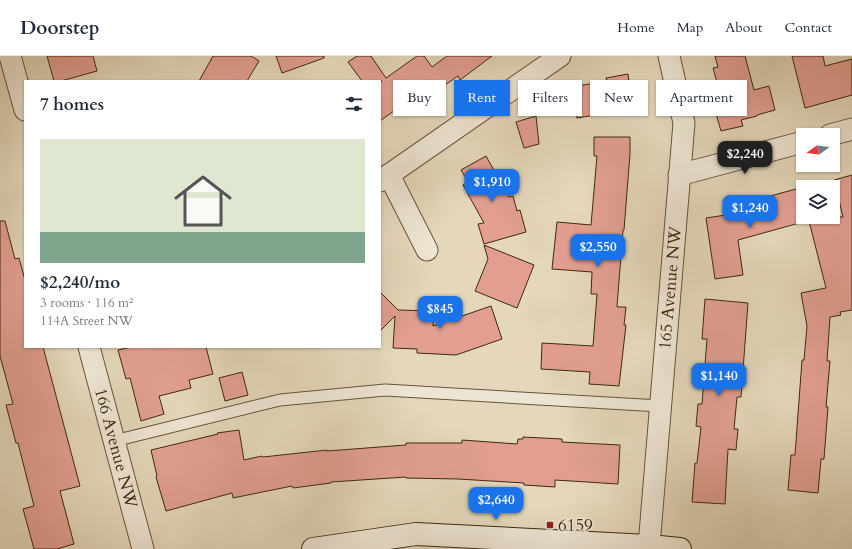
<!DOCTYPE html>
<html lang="en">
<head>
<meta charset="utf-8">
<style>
  body { margin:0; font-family:Cardo,serif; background:#f2f2f3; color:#1f2937; height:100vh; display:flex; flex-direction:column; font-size:15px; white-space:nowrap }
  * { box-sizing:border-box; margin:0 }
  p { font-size:13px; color:#747a83 }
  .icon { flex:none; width:22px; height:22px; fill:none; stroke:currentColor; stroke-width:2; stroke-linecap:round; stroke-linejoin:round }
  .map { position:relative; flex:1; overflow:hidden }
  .sheet { position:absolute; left:24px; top:24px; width:357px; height:268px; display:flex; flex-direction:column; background:#fff; border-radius:0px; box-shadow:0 1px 3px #0004 }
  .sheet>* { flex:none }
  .hud { position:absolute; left:393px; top:24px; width:380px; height:36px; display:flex; gap:8px }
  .needle { width:26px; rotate:255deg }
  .tools { position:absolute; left:796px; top:72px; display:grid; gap:8px }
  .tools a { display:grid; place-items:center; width:44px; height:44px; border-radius:0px; background:#fff; box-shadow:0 1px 3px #0004; font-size:20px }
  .price { position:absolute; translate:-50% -34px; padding:0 9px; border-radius:8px; background:#1a73e8; color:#fff; font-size:13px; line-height:26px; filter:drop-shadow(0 1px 2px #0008) }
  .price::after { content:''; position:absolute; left:50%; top:24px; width:12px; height:9px; margin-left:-6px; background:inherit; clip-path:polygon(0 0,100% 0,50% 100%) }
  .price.active { background:#222; color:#fff }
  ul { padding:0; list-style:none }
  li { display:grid; align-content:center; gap:8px; height:212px; padding:0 16px }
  li span { display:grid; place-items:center; height:124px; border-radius:0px; color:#555 }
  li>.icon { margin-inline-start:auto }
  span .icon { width:72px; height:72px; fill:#fffc; stroke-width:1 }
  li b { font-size:17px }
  h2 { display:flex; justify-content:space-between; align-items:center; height:48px; padding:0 16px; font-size:17px }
  .tag { padding:0 14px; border-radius:0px; background:#fff; box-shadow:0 1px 3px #0004; font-size:14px; line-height:36px }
  .tag.active { background:#1a73e8; color:#fff }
  header { display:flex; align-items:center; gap:24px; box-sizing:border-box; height:56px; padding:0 20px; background:#fff; border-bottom:1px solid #e0e1e3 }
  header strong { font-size:19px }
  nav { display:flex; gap:22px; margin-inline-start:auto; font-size:14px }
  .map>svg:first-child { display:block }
  .building { fill:#e29f91; stroke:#3e290c }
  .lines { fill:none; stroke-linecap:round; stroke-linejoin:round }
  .lane-casing { stroke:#685438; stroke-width:13 }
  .street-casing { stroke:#685438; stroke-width:23 }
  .secondary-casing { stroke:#3e290c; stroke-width:24 }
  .lane { stroke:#ede5d3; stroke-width:11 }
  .street { stroke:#ede5d3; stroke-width:21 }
  .secondary { stroke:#ede5d3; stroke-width:22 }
  .poi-dot { fill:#8f2418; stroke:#ede5d3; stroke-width:1.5 }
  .labels { text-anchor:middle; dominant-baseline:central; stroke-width:3; stroke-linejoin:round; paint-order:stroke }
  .street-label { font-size:17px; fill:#3e290c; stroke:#ede5d3 }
  .poi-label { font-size:17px; fill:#3e290c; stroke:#ede5d3; text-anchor:start }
</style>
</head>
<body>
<header>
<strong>Doorstep</strong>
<nav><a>Home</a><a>Map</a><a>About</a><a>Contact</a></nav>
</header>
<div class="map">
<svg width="852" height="493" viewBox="0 0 852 493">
  <rect width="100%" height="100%" fill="#e4d7bb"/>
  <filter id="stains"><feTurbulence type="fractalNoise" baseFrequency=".005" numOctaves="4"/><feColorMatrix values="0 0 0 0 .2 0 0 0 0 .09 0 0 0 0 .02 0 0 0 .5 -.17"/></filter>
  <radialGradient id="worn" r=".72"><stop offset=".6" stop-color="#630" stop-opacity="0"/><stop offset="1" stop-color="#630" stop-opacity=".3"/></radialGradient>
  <g class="building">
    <path d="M47,0h46l4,15 -36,10h-7z"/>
    <path d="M213,0h38l8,5 -12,20h-48z"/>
    <path d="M276,0h48v2l-42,15z"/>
    <path d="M357,0h14l15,22 31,-22h7l8,11 15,-11h45l-32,24 -2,-4 -26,18 3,4 -19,13 -7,-11 -29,21v-39l2,-1h-20l-14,-19z"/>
    <path d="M715,0h30l9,34 15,-4 6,24 -18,5v1l-16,4 2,6 -22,5 -9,-31 9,-3 -8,-29 5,-1z"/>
    <path d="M792,0h31l2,10 27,-7v36l-47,13z"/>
    <path d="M628,18l5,35 -56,9 -5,-31 35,-6 -1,-3z"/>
    <path d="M536,60l3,28 -15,4 -8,-26z"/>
    <path d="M594,81h36v17l-6,76h-1l-6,77h9l-2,18h2l-7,61 -30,-2 1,-12 -49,-3 1,-26 51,3 4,-52h-6l1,-22 -40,-3 5,-47 34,3 6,-69h-3z"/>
    <path d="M486,100l23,41 4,-1 4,15 3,-1 6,22 -42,12 -6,-20 6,-1 -21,-38 5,-3 -7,-12z"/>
    <path d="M852,119v135l-12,2 1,3 -11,2 -3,44h3l-4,46h2l-4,52h-3l-3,34 -30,-3 3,-35h4l7,-95h2l3,-34 -6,-33 25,-5 -18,-71h35l-9,-37z"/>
    <path d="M803,131v35l-65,18 5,35 -28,4 -9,-61 33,-5 20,-5 -3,-8z"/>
    <path d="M0,165h5l10,38 4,-1 6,22v67h18l37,139 -20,5 14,53 -17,5h-23l-11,-40 11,-3 -16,-63h-2l-10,-38 7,-1 -13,-48z"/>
    <path d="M484,189l50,20 -17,43 -42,-17 13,-32z"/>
    <path d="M380,236l18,18 36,1 -1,15 58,-20 11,33 -46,16 -39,-2v-4l-24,-1 2,-32 -15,15z"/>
    <path d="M705,243l43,4 -7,94h-4l-3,32h4l-2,21 -8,-1 -3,55 -33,-2 3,-39h2l4,-36 -5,-1 2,-22h4l5,-65h-5z"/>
    <path d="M131,291h75l7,27 -24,6 2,8 -32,8 5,18 -23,7 -11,-43 -4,1 -8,-29z"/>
    <path d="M242,316l6,23 -23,6 -6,-23z"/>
    <path d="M239,374l5,30 18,-4 1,1 64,-7v1l79,-6v-2h56v-3l55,4 1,-5h5v-2l39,2v3l58,3 -2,39 -63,-4v7l-31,-2v-2l-66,-4 -52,-1v-1l-75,5v1l-38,5 -1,-2 -59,12 -1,-5 -66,18 -10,-34 1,-1 -6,-26 67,-16 -1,-1z"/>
  </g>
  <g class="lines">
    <defs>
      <path id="lane" d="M114,385l166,-41 105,-10 275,16"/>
      <g id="street">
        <path d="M10,0l15,54"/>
        <path d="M830,79l22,-6"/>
        <path d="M389,119l38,75"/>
        <path d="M679,119l124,-33"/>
        <path d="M380,125l180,-125"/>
        <path d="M89,291l54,202"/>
        <path d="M649,490l35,-423 -15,-67"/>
      </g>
      <path id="secondary" d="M313,493l103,-15 233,12 31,3"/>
    </defs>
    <use href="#lane" class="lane-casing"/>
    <use href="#street" class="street-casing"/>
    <use href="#secondary" class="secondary-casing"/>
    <use href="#lane" class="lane"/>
    <use href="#street" class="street"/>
    <use href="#secondary" class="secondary"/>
  </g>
  <rect class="poi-dot" x="546" y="465" width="8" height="8" rx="2"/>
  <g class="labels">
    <g class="street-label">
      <text transform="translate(670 232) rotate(-85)">165 Avenue NW</text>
      <text transform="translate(116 392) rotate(75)">166 Avenue NW</text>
    </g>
    <g class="poi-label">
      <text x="558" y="469">6159</text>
    </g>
  </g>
  <rect width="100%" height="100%" filter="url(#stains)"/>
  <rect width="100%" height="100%" fill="url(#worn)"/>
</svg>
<div class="tools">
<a><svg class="needle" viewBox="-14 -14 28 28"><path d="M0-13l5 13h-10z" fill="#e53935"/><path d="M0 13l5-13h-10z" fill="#747a83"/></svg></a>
<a><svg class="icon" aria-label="layers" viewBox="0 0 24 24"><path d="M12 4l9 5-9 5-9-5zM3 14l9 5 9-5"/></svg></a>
</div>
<b class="price active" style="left:745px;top:119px">$2,240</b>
<b class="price" style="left:492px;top:147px">$1,910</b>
<b class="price" style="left:750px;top:173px">$1,240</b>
<b class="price" style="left:598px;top:212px">$2,550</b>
<b class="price" style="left:440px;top:274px">$845</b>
<b class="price" style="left:719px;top:341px">$1,140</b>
<b class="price" style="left:496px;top:465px">$2,640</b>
<div class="hud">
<a class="tag">Buy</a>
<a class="tag active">Rent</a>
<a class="tag">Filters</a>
<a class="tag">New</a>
<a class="tag">Apartment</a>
</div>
<section class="sheet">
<h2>7 homes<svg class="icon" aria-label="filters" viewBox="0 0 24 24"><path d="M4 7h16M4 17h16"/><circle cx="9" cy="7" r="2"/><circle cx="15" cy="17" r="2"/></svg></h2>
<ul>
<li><span style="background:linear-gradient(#dfe7d0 75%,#7fa58c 0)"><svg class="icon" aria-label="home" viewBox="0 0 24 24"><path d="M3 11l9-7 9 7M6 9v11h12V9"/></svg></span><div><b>$2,240/mo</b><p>3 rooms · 116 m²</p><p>114A Street NW</p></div></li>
</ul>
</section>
</div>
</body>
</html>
